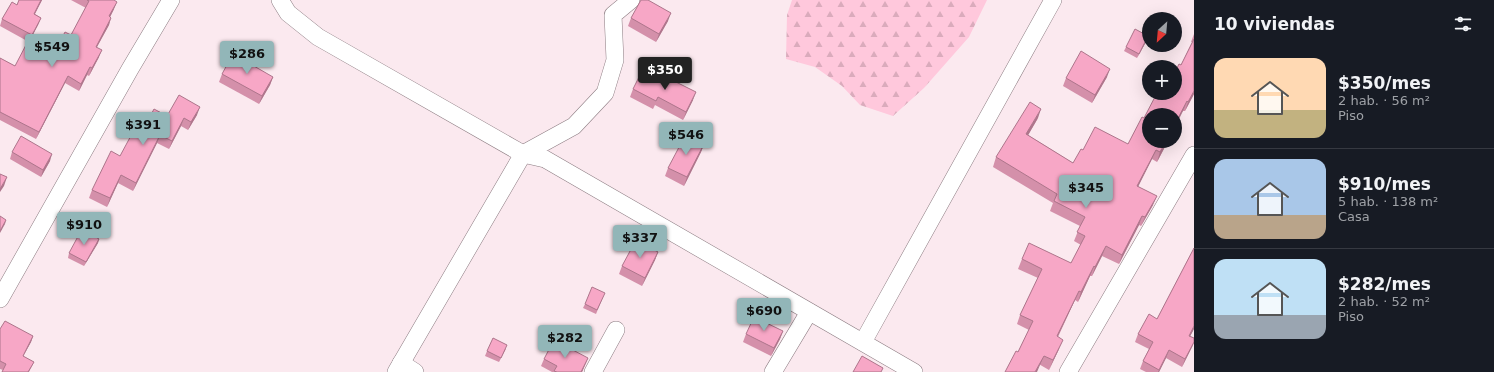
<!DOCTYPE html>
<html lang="es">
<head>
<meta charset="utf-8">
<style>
  body { margin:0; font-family:"DejaVu Sans",sans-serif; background:#20242c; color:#f1f3f6; height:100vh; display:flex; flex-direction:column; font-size:15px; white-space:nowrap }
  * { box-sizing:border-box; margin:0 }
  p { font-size:13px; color:#9ea1a6 }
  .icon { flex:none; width:22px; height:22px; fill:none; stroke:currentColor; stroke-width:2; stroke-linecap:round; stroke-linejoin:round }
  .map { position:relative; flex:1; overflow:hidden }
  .details { display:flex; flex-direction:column; background:#171b24; width:300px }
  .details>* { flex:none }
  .needle { width:26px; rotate:206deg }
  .tools { position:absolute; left:1142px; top:12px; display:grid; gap:8px }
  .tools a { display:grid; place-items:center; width:40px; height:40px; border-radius:50%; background:#171b24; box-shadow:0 4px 16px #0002; font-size:20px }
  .price { position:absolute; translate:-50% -34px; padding:0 9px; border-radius:4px; background:#92b6b8; color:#111; font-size:13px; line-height:26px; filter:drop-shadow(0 1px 2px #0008) }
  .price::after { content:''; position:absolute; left:50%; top:24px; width:12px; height:9px; margin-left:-6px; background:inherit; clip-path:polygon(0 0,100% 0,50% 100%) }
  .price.current { background:#222; color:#fff }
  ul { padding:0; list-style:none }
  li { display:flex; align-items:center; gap:12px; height:100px; padding:0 20px }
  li+li { border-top:1px solid #363941 }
  li span { display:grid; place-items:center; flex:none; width:112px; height:80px; border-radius:12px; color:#555 }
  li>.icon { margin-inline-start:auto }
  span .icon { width:48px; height:48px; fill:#fffc; stroke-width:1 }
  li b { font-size:17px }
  h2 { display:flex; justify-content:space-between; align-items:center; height:48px; padding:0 20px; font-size:17px }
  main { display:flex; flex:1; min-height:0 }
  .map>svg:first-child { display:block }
  .forest { fill:url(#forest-firs) }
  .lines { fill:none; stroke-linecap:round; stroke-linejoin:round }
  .street-casing { stroke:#8c7c82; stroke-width:18 }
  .street { stroke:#fff; stroke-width:17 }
  .wall { fill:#d490aa }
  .shaded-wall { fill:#ad758b }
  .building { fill:#f7a7c6; stroke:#ad758b }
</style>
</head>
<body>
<main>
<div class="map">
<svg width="1194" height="372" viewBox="0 0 1194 372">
  <defs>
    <pattern id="forest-firs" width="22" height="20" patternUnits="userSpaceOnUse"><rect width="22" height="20" fill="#ffc8dc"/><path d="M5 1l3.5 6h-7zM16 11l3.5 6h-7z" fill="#daabbc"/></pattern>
  </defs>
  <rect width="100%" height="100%" fill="#fbe9ef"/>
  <path class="forest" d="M792,0h195l-18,37 -45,51 -31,28 -33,-11 -18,-19 -27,-19 -29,-8 1,-44z"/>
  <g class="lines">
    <defs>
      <g id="street">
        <path d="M280,0l8,13 30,24 205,117 22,5 369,213"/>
        <path d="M0,299l130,-230 41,-69"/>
        <path d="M863,342l190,-342"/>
        <path d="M401,363l14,9"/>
        <path d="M396,372l127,-218 51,-28 31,-33 10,-33 -2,-45 18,-15"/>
        <path d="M593,372l23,-42"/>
        <path d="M773,372l36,-60"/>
        <path d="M1068,372l126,-217"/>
      </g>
    </defs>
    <use href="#street" class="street-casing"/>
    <use href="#street" class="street"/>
  </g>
  <g class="wall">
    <path d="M19,0h23l-7,14 6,4 -3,7 -9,17 -29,-16 2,-7 15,-14z"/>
    <path d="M71,0h43v9l-4,8 -1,8 -12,22 2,10 -10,19 -2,-1 -8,16 -14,-8 -29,56 -36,-19v-62l15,8 37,-9 19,-22 15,-27z"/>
    <path d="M631,18l37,3 -12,21 -28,-16z"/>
    <path d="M1194,34v60l-9,17h-2l-34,30h19l-11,21 -5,-3 -14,27 15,19 -12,21 -2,-1 -20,39 -17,-8 -10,20h-2l-12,26 -3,-2 -17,37 1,12 -10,21 -31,-18 11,-22 -12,-6 3,-9 18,-37 -20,-9 4,-10 49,4 10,-18 -7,-4 6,-15 -30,-15 3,-8 -60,-36 3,-10 42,-39 -10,17 45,28 10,-13 45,-6 16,-26 20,-25 17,-28 11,-23h-1z"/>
    <path d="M1148,36l-1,4 -10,18 -13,-7 2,-4z"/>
    <path d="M222,74l51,3 -3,8 -11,19 -40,-22z"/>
    <path d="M1107,77l-15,26 -29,-17 3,-8z"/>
    <path d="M633,89l60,11 -10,20 -28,-15 -2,4 -23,-12z"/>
    <path d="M197,115l-9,15 -7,-4 -12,23 -12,-6 -24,48 -15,-8 -11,24 -18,-9 3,-8 28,-34 21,-22 26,-18z"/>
    <path d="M704,144l-3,8 -17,34 -19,-10 3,-8z"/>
    <path d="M12,152l38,9 -9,16 -31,-18z"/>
    <path d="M99,239l-1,4 -14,23 -16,-8 1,-5z"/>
    <path d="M1194,248v81l-4,7 4,2v5l-12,24 -16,-9 -7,14h-13l-6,-3 3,-8 6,-12 -14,-7 3,-8 19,-15z"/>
    <path d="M658,252l-3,8 -13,26 -23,-12 3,-8z"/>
    <path d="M603,297l-7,17 -13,-6 2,-4z"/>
    <path d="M0,329l33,7 -2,6 -8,14 11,6 -5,10h-27l1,-2 -3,-1z"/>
    <path d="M783,331l-3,8 -9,17 -28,-14 3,-8z"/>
    <path d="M506,349l-7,13 -14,-6 2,-5z"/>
    <path d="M588,358l-6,14h-30l-11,-6 3,-7z"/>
  </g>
  <g class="shaded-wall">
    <path d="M41,0h1l-11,21 3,-7z"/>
    <path d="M117,2l-3,7 -7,14 2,-7z"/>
    <path d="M671,13l-3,8 -12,21 3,-8z"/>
    <path d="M41,18l-3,7 -9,17 3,-7z"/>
    <path d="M111,18l-2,7 -16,29 3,-7z"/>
    <path d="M1148,36l-1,4 -10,18z"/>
    <path d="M102,50l-3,7 -10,19 3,-8z"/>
    <path d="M90,67l-3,8 -8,16 2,-7z"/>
    <path d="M1110,69l-3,8 -15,26 3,-8z"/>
    <path d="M68,76l-3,7 -29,56 3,-7z"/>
    <path d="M273,77l-3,8 -11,19 3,-8z"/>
    <path d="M1194,91v3l-9,17 3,-9z"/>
    <path d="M696,92l-3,8 -10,20 3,-8z"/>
    <path d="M1187,101l-4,10 -8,16v-3z"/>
    <path d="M200,107l-3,8 -9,15 3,-8z"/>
    <path d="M1041,109l-3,9 -15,26 3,-10z"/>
    <path d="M184,118l-3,8 -12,23 3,-8z"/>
    <path d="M160,135l-3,8 -24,48 3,-8z"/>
    <path d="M1166,141h2l-11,21 3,-10z"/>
    <path d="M704,144l-3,8 -17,34 3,-9z"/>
    <path d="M1156,150l-4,9 -18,36 3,-9z"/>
    <path d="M52,154l-2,7 -9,16 2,-7z"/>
    <path d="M121,175l-3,8 -11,24 3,-9z"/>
    <path d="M7,177l-3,9 -4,6v-3z"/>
    <path d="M1157,196l-4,9 -12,21 4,-9z"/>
    <path d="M1142,216l-3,9 -20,39 3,-9z"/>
    <path d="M6,220l-1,4 -5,9v-2z"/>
    <path d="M99,239l-1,4 -14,23 2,-4z"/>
    <path d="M1106,246l-4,10 -10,20 3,-9z"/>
    <path d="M658,252l-3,8 -13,26 3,-8z"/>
    <path d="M1094,266l-4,10 -12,26 3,-10z"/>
    <path d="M1079,291l-4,9 -22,46 4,-10z"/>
    <path d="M1194,326v3l-8,15 3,-8z"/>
    <path d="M783,331l-3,8 -9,17 3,-8z"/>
    <path d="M33,336l-2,6 -11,20z"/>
    <path d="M1063,340l-4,9 -10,21 4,-10z"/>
    <path d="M1194,342l-2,5 -10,20 3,-8z"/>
    <path d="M1169,350l-3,8 -7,14h-1z"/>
    <path d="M1044,356l-4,9 -3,7h-2z"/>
    <path d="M588,358l-6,14h-1z"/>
  </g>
  <g class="building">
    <path d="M19,0h22l-7,14 7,4 -9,17 -30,-16 10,-17 5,3z"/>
    <path d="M87,0h27l3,2 -8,14 2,2 -15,29 6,3 -10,18 -2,-1 -9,17 -13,-8 -29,56 -39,-20v-54l15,8 12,-23 25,14 13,-25 6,3 18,-34z"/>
    <path d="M641,0h7l23,13 -12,21 -28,-16z"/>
    <path d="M1135,29l13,7 -9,18 -13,-7z"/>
    <path d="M1194,39v52l-6,11 -1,-1 -12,23v-9h-26v26h17l-6,11 -4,-2 -19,36 20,10 -12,21 -3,-1 -20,39 -16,-9 -11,21 -1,-1 -13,26 -2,-1 -22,45 6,4 -10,20 -9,-4 -9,16h-30l11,-21 2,1 15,-31 -13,-6 22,-46 -20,-10 7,-16 42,20 14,-27 -8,-4 8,-15 -31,-16 3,-7 -61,-37 34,-55 11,7 -15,25 47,29 8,-14 2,1 12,-23 33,17 14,-27 2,1 13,-25h18v-21l4,-8 2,1z"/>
    <path d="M1081,51l29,18 -15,26 -29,-17z"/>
    <path d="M233,54l40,23 -11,19 -40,-22z"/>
    <path d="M642,71l23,12 3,-5 28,14 -10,20 -28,-15 -2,4 -23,-12z"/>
    <path d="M179,95l21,12 -9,15 -7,-4 -12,23 -12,-6 -24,48 -15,-8 -11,23 -18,-8 19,-39 9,5 14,-26 7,4 13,-25 13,7z"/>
    <path d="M686,134l18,10 -17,33 -19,-9z"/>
    <path d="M21,136l31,18 -9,16 -31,-18z"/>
    <path d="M0,174l7,3 -7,12z"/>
    <path d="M0,216l6,4 -6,11z"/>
    <path d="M82,229l17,10 -13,23 -17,-9z"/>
    <path d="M636,240l22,12 -13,26 -23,-12z"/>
    <path d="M1194,248v78l-5,10 5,2v4l-9,17 -16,-9 -10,20 -16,-9 10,-19 -15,-8 11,-20 8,5z"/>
    <path d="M592,287l13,6 -8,17 -12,-6z"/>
    <path d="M754,317l29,14 -9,17 -28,-14z"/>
    <path d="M5,321l28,15 -10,20 11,6 -6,10h-26l4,-8 -6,-3v-32z"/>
    <path d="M493,338l14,7 -6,13 -14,-7z"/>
    <path d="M554,340l34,18 -7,14h-24l-3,-1 3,-5 -13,-7z"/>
    <path d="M862,356l21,12 -2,4h-28z"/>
  </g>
</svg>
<div class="tools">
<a><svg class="needle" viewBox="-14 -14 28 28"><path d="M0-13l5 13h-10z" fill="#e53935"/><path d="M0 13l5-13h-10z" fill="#9ea1a6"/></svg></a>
<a>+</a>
<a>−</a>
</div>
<b class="price" style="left:52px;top:68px">$549</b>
<b class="price" style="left:247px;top:75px">$286</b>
<b class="price current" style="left:665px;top:91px">$350</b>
<b class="price" style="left:143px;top:146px">$391</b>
<b class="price" style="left:686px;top:156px">$546</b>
<b class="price" style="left:1086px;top:209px">$345</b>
<b class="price" style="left:84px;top:246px">$910</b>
<b class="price" style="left:640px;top:259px">$337</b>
<b class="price" style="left:764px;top:332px">$690</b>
<b class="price" style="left:565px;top:359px">$282</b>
</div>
<section class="details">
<h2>10 viviendas<svg class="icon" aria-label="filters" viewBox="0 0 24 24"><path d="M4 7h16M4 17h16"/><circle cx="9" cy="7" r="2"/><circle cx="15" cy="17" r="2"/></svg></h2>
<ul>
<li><span style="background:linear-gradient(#ffd9b3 65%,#c2b280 0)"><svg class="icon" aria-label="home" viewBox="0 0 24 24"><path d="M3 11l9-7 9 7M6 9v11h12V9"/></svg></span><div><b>$350/mes</b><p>2 hab. · 56 m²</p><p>Piso</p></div></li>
<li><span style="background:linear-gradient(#a9c7e8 70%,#b9a48a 0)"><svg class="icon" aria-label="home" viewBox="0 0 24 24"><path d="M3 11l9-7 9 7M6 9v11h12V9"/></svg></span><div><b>$910/mes</b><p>5 hab. · 138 m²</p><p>Casa</p></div></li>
<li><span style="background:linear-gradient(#bfe0f5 70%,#9aa5b1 0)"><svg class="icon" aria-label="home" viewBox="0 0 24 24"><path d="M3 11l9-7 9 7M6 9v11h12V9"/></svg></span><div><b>$282/mes</b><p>2 hab. · 52 m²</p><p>Piso</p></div></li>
</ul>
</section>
</main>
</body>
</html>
